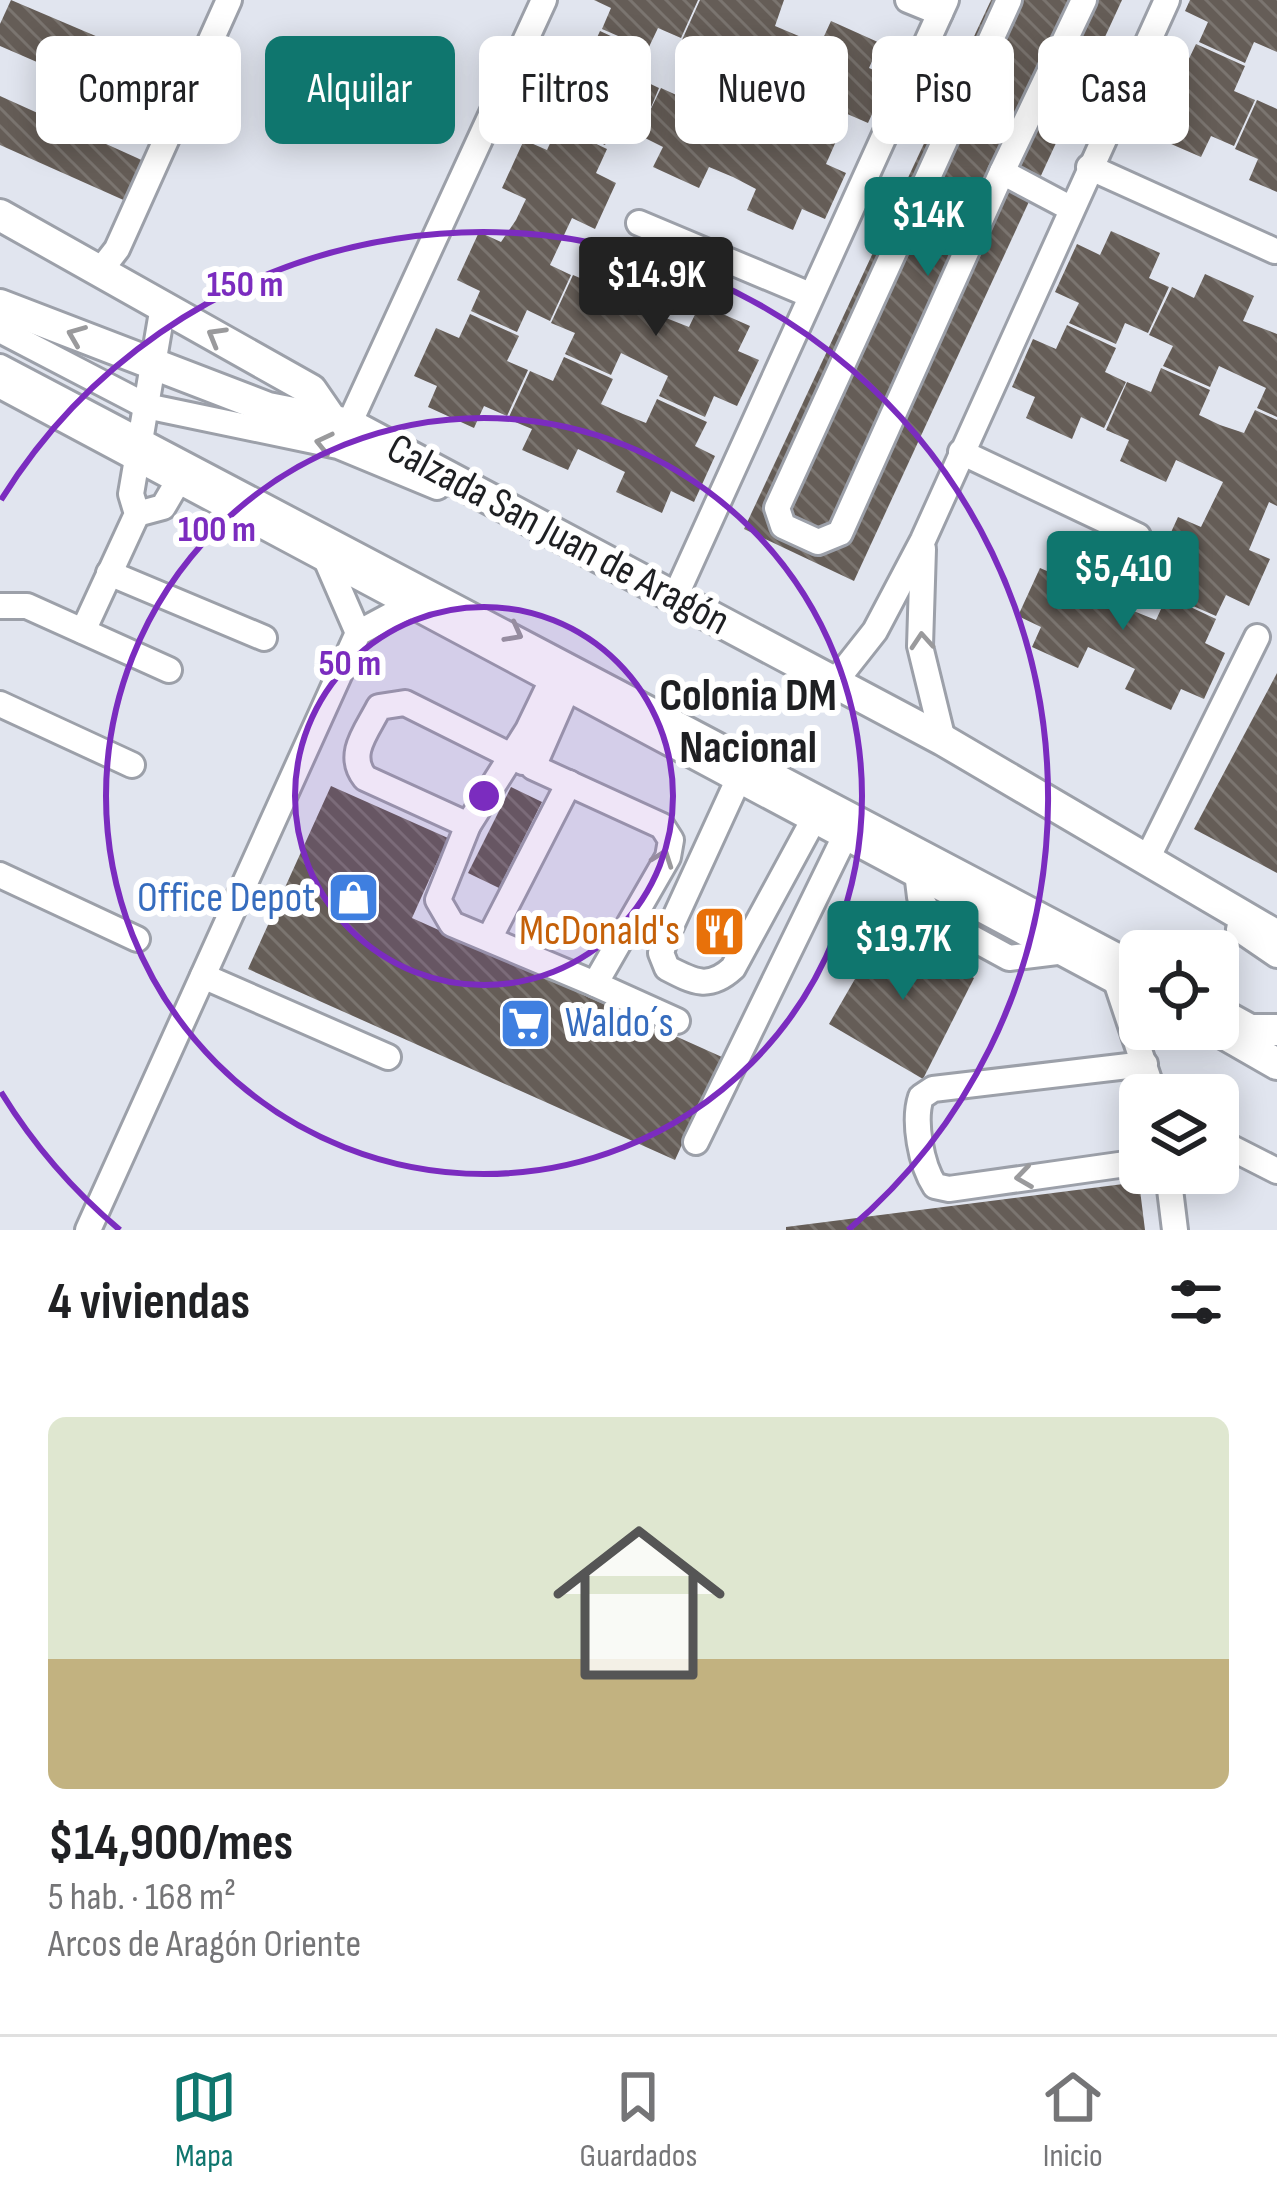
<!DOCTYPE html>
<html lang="es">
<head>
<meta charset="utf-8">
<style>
  body { margin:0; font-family:"Sofia Sans Condensed",sans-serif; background:#f6f6f6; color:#202124; height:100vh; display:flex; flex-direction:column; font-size:45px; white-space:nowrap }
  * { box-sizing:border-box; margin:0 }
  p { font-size:39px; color:#757577 }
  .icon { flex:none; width:66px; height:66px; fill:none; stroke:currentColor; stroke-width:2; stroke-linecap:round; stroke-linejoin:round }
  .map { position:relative; height:1230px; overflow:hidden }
  .panel { display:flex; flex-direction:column; background:#fff; flex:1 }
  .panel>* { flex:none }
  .top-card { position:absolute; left:36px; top:36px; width:1206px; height:108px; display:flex; gap:24px }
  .fabs { position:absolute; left:1119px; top:930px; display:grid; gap:24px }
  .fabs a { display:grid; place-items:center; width:120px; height:120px; border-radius:18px; background:#fff; box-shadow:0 6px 30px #0003; font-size:60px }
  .price { position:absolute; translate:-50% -102px; padding:0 27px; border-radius:12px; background:#0f766e; color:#fff; font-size:39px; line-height:78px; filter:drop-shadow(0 3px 6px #0008) }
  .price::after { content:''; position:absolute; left:50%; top:72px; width:36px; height:27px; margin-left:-18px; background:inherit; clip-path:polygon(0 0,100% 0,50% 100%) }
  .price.selected { background:#222; color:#fff }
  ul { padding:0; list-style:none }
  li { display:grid; align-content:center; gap:24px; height:636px; padding:0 48px }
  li+li { border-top:3px solid #e0e0e0 }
  li span { display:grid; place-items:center; height:372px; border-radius:18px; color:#555 }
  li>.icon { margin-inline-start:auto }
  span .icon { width:216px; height:216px; fill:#fffc; stroke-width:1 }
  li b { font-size:51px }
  h2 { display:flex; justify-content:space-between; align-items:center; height:144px; padding:0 48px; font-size:51px }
  .chip { padding:0 42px; border-radius:18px; background:#fff; box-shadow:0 6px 30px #0003; font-size:42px; line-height:108px }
  .chip.selected { background:#0f766e; color:#fff }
  .tab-bar { display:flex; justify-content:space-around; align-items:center; height:168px; border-top:3px solid #e0e0e0; background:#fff; font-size:33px; color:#757577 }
  .tab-bar a { display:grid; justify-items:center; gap:6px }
  .tab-bar .selected { color:#0f766e }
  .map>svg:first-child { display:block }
  .building { fill:url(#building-back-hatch) }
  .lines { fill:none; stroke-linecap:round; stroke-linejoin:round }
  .minor-casing { stroke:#9ca0a9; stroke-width:30 }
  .major-casing { stroke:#9ca0a9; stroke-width:36 }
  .minor { stroke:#fff; stroke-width:24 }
  .major { stroke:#fff; stroke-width:30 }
  .oneway { stroke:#9a9a9c }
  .ring { fill:none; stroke:#7b2cbf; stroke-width:6 }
  .labels { text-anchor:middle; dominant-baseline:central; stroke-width:12; stroke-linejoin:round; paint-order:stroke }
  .street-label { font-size:42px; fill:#1e1f22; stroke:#fff }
  .shop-label { font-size:42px; fill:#366cbe; stroke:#fff; text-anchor:end }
  .food-label { font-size:42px; fill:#c56008; stroke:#fff; text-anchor:end }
  .neighbourhood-label { font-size:45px; font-weight:bold; fill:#1e1f22; stroke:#fff }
  .centre { fill:#7b2cbf; stroke:#fff; stroke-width:6 }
  .ring-label { font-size:36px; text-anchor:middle; font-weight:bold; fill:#7b2cbf; stroke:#fff; stroke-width:12; stroke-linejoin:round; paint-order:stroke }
</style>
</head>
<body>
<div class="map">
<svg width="1277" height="1230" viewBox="0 0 1277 1230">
  <defs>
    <pattern id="building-back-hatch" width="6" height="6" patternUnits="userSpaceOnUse" patternTransform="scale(3)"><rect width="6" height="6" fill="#655d57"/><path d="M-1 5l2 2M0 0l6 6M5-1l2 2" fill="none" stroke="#7b7570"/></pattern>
  </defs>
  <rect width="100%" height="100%" fill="#e1e5ef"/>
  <g class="building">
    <path d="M11,0l174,74 -19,44 -166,-72v-22z"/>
    <path d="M594,0h104l-17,38 -23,-10 -10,21 -46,-20 9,-21z"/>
    <path d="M700,0h84l-9,26 45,19 11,-24 49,22 -11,25 20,9 -21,46 -23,-10 -9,21 -46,-21 9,-20 -47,-22 -10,21 -46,-21 10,-20 -24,-11z"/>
    <path d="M991,0h131l-268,581 -110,-52z"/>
    <path d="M1190,0h87v52l-23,-10 -9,21 -46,-21 9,-20 -23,-11z"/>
    <path d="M600,31l50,23 -12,24 21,10 -12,29 14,-29 22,10 11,-24 50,23 -12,24 22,10 23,9 11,-23 49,22 -11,25 20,9 -21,46 -23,-10 -9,21 -46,-20 9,-21 -23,-12 -24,-10 -10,21 -46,-21 10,-20 -24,-12 -24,-11 -10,21 -46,-21 9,-20 -23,-11 22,-48 22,10z"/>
    <path d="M1196,44l49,22 -11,25 21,9 -21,46 -23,-10 -10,21 -46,-20 9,-21 -23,-10 22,-49 22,10z"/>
    <path d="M0,96l146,66 -18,40 -128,-57z"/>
    <path d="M1257,100l20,9v83l-28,-12 9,-21 -23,-10z"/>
    <path d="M558,126l49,23 -11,24 20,10 -21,46 -23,-11 -22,47 21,10 -21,46 -23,-11 -10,22 -46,-21 9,-20 -23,-11 22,-48 22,10 15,-22 10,-21 -24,-11 22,-48 23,10z"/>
    <path d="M1111,231l49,22 -11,25 20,9 -21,46 -23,-10 -9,21 -47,-21 10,-20 -24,-11 22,-48 23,11z"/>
    <path d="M606,261l50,22 -12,25 22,10 23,9 11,-23 50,22 -12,25 21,9 -22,46 -23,-10 -9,21 -46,-21 9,-20 -47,-23 -10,22 -46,-21 10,-21 -24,-10 22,-48 23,10z"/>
    <path d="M1205,274l49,22 -11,25 34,13v83l-20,-9 9,-20 -47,-22 -9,21 -47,-21 10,-20 -24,-11 23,-48 22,11z"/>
    <path d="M470,314l49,22 -12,25 21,9 -21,46 -23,-10 -10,22 -46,-21 9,-21 -23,-10 22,-48 23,10z"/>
    <path d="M1067,325l49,23 -11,24 21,10 -22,46 -23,-11 -9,22 -46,-21 9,-21 -23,-10 21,-48 23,10z"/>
    <path d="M564,357l49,22 -12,25 22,10 23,9 11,-24 50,23 -12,24 20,10 -21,46 -23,-11 -9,22 -46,-21 9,-20 -47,-23 -10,21 -46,-20 10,-21 -24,-10 22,-48 23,10z"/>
    <path d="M1161,368l49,22 -11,25 21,10 24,8 11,-23 22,10v86l-8,-4 -20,48 21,9 -21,47 -23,-11 -10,21 -46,-20 9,-21 -23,-10 22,-48 23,10 22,-45 -47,-22 -10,22 -46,-21 9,-21 -23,-10 21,-48 24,10z"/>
    <path d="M1073,555l49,22 -11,25 45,18 11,-24 49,23 -11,24 20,10 -21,46 -23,-10 -10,21 -46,-21 10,-20 -47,-22 -10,21 -46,-21 9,-20 -23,-11 22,-48 23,10z"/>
    <path d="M1277,673v200l-83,-44z"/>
    <path d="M331,786l117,52 -36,80 310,139 -47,103 -427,-191z"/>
    <path d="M511,787l31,15 -43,86 -31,-15z"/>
    <path d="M885,927l89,51 -51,101 -94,-55z"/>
    <path d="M1139,1182l6,48h-359v-3z"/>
  </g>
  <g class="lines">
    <defs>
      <g id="minor">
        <path d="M908,0l32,13"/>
        <path d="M1089,167l186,84"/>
        <path d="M1002,172l-162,361 -22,9 -35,-16 -6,-18 232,-508"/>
        <path d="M921,188l63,23"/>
        <path d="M1070,208l-68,-36 82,-172"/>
        <path d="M639,223l171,72"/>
        <path d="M100,271l17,-22 112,-249"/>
        <path d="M0,330l146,76 192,40 99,41"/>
        <path d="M0,367l1140,601"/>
        <path d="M349,424l195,-424"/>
        <path d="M961,452l177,84"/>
        <path d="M137,514l26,-7 17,-29"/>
        <path d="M923,549l-3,97 23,94"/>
        <path d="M325,557l33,76"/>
        <path d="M109,573l155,65"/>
        <path d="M675,597l271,-597"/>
        <path d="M0,606h27l142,64"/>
        <path d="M83,631l54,-117 -6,-20 32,-188"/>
        <path d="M553,678l-25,52 -60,95 -30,75 14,24 143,60 73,-127 3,-17 -9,-14 -129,-59 35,-80"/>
        <path d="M834,683l41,-52 48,-91 244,-540"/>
        <path d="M0,704l132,61"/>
        <path d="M739,778l-73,159 -5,16 6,15c27,14 42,22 66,0l82,-151"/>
        <path d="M468,825l-103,-47c-19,-24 2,-47 14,-71l26,-4 118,59"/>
        <path d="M1148,857l109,-220"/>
        <path d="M917,872l3,25 10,18 79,43 56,-7"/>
        <path d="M0,875l137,64"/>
        <path d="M1239,929l38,26"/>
        <path d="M490,937l79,-154"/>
        <path d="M203,976l185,81"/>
        <path d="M1115,978l39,117"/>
        <path d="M595,984l82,37"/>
        <path d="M1218,1009l40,22"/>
        <path d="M1218,1141l59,30"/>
        <path d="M696,1142l150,-308"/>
        <path d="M1140,1162l-191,27 -14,-3c-14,-21 -22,-65 -14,-89l12,-8 212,-25"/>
        <path d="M1168,1173l7,57"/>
        <path d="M88,1230l270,-597 56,-30"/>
      </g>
      <g id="major">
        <path d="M0,215l311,175 20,29"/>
        <path d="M0,305l268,103 81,16 594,316 334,196"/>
        <path d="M0,382l1140,609"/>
        <path d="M1216,1029l61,35"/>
        <path d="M1222,1030h55"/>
      </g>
    </defs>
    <use href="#minor" class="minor-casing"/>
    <use href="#major" class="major-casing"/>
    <use href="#minor" class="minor"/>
    <use href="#major" class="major"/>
  </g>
  <defs><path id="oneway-chevron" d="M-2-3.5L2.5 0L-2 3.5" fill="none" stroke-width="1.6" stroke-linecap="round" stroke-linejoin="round" transform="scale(3)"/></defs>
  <g class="oneway">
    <use href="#oneway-chevron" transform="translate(76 335) rotate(-158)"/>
    <use href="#oneway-chevron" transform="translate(216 336) rotate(-150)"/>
    <use href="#oneway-chevron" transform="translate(324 443) rotate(-167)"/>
    <use href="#oneway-chevron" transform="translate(514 633) rotate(28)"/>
    <use href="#oneway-chevron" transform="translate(922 641) rotate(-94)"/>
    <use href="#oneway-chevron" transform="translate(663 858) rotate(-70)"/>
    <use href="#oneway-chevron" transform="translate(1024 1177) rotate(172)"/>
  </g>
  <circle cx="484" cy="796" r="189" fill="#7b2cbf" fill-opacity=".12"/>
  <g class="ring">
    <circle cx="484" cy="796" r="189"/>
    <circle cx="484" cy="796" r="378"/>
    <path d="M120 1230A566 566 0 0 1 1 1092M1 500A566 566 0 1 1 848 1230"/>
  </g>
  <defs>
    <symbol id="shop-square" viewBox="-11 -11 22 22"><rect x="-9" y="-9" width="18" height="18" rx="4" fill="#3f7fe0" stroke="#fff"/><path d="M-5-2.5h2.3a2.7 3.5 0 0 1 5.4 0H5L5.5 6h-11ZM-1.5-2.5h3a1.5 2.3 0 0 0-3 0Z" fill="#fff"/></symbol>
    <symbol id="restaurant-square" viewBox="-11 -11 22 22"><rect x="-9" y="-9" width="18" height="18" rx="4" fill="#e8710a" stroke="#fff"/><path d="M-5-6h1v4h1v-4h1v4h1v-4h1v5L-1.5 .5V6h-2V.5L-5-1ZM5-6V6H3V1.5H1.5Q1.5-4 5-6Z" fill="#fff"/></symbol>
    <symbol id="supermarket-square" viewBox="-11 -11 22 22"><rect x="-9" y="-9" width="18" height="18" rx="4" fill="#3f7fe0" stroke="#fff"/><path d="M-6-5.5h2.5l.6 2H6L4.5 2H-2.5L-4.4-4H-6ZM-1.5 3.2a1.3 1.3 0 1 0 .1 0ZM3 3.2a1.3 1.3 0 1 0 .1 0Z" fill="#fff"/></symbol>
  </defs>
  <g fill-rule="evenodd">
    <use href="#shop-square" x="324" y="868" width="59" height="59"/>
    <use href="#restaurant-square" x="690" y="902" width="59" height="59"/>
    <use href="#supermarket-square" x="496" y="994" width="59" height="59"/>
  </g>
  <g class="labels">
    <g class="street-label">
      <text transform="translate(558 535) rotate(28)">Calzada San Juan de Aragón</text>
    </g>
    <g class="shop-label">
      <text x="315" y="898">Office Depot</text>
      <text x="565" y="1023" text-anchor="start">Waldo´s</text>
    </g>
    <g class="food-label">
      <text x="680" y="931">McDonald's</text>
    </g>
    <g class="neighbourhood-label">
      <text x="748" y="696">Colonia DM<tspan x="748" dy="52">Nacional</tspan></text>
    </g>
  </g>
  <circle cx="484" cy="796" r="18" class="centre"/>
  <g class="ring-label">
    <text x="245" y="296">150 m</text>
    <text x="217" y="541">100 m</text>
    <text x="350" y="675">50 m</text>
  </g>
</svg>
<div class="fabs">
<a><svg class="icon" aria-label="locate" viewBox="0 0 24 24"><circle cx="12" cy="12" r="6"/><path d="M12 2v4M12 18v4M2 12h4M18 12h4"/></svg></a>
<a><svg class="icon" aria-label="layers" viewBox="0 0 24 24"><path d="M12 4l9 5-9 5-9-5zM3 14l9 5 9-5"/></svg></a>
</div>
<b class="price" style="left:928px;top:279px">$14K</b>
<b class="price selected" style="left:656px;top:339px">$14.9K</b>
<b class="price" style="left:1123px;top:633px">$5,410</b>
<b class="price" style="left:903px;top:1003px">$19.7K</b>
<div class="top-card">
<a class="chip">Comprar</a>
<a class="chip selected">Alquilar</a>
<a class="chip">Filtros</a>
<a class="chip">Nuevo</a>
<a class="chip">Piso</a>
<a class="chip">Casa</a>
</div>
</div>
<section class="panel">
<h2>4 viviendas<svg class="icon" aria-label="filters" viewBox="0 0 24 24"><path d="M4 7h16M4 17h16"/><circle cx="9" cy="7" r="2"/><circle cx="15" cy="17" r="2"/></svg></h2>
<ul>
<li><span style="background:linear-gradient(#dfe7d0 65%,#c2b280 0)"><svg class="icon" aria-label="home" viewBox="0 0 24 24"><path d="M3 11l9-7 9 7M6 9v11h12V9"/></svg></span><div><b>$14,900/mes</b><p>5 hab. · 168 m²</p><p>Arcos de Aragón Oriente</p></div></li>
</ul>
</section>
<nav class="tab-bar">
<a class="selected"><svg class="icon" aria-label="map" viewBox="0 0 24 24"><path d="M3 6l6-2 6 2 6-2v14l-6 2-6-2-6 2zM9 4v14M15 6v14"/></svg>Mapa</a>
<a><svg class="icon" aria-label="saved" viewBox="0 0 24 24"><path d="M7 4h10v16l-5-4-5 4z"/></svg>Guardados</a>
<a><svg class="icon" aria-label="home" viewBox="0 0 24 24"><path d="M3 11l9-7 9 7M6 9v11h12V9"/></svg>Inicio</a>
</nav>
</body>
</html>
